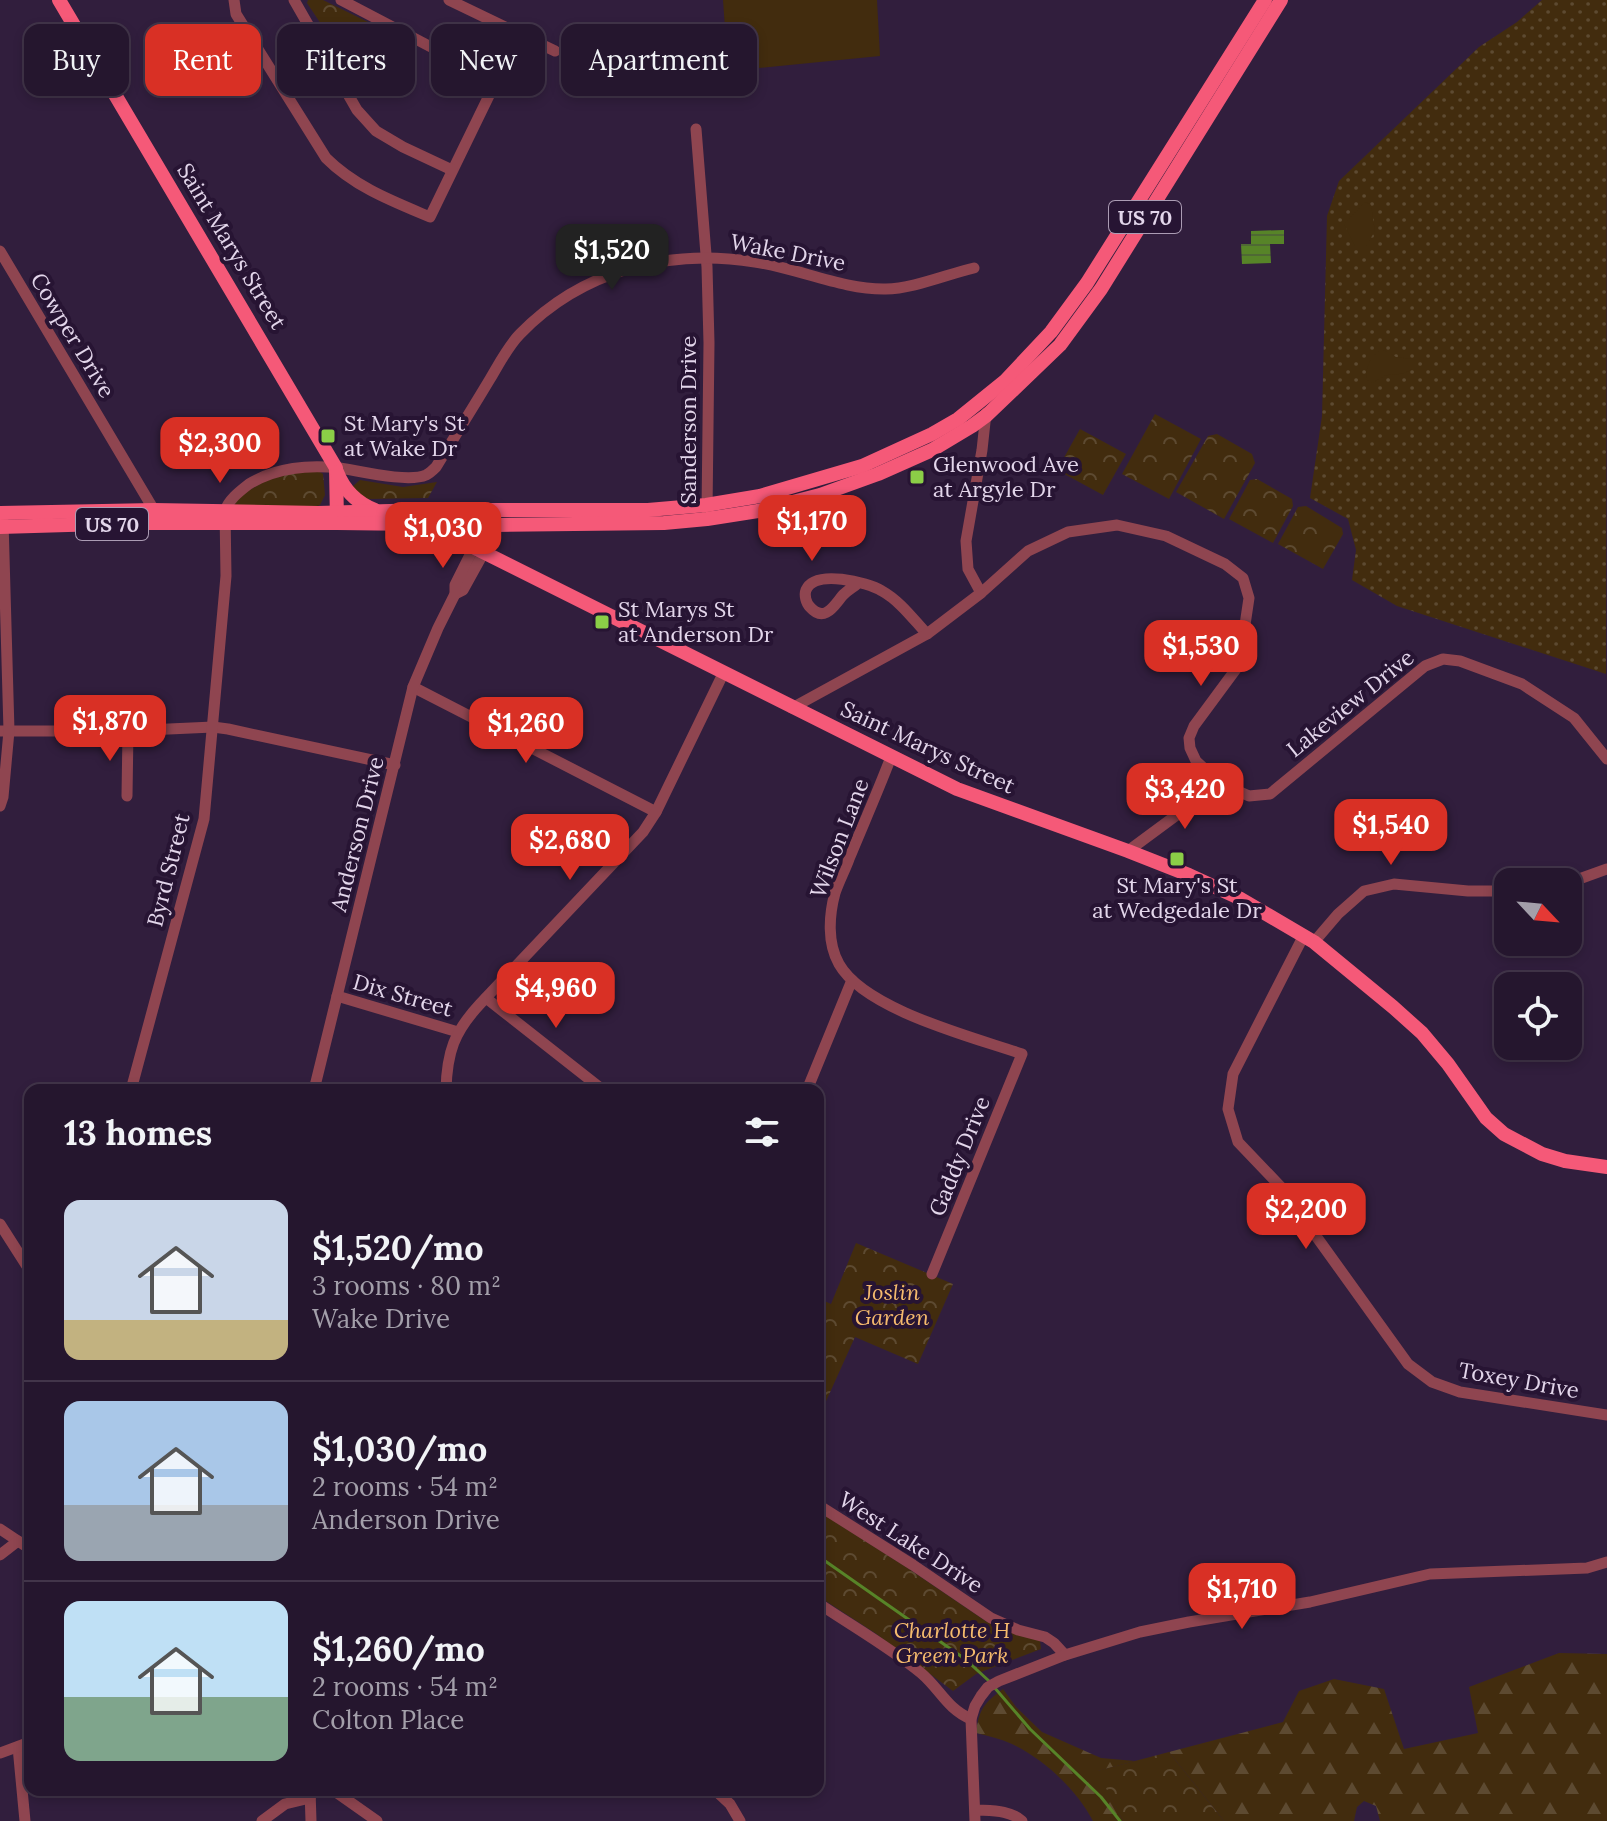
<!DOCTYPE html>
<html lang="en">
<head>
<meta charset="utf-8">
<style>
  body { margin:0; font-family:Lora,serif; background:#31233a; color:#f1f3f6; height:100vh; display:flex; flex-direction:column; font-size:30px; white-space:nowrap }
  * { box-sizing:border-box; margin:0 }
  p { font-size:26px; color:#a39faa }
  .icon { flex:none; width:44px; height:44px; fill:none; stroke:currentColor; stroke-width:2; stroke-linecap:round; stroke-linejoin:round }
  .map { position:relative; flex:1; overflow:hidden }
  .side { position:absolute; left:24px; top:1084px; width:800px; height:712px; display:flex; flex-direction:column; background:#25162e; border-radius:16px; box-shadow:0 4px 12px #0003,0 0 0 2px #42354a }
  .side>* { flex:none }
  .hud { position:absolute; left:24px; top:24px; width:800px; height:72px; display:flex; gap:16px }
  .needle { width:52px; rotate:116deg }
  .fabs { position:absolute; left:1494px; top:868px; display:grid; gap:16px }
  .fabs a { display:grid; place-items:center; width:88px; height:88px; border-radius:16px; background:#25162e; box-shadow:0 4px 12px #0003,0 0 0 2px #42354a; font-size:40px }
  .price { position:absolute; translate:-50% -68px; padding:0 18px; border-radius:16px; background:#d93025; color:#fff; font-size:26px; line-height:52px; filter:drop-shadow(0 2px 4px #0008) }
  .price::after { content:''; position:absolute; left:50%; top:48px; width:24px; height:18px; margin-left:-12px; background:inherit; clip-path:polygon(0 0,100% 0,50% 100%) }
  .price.active { background:#222; color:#fff }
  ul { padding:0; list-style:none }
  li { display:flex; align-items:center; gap:24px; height:200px; padding:0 40px }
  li+li { border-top:2px solid #42354a }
  li span { display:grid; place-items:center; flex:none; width:224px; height:160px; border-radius:16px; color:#555 }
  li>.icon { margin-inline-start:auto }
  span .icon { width:96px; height:96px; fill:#fffc; stroke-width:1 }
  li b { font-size:34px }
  h2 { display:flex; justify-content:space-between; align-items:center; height:96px; padding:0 40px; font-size:34px }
  .pill { padding:0 28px; border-radius:16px; background:#25162e; box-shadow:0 4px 12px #0003,0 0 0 2px #42354a; font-size:28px; line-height:72px }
  .pill.active { background:#d93025; color:#fff }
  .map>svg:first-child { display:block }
  .grass { fill:url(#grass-dots) }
  .forest { fill:url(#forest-firs) }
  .park { fill:url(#park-crowns) }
  .pitch { fill:#422c0e }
  .water { fill:url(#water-rules) }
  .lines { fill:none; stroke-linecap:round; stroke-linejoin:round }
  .stream { stroke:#578428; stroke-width:3 }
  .minor { stroke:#8f4550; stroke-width:11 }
  .major { stroke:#f55978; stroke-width:14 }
  .poi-dot { fill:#8bce47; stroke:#271433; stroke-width:3 }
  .labels { text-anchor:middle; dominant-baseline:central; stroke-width:8; stroke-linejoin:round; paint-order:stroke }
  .shield { fill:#271433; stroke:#ab9cb4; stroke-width:2 }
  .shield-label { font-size:20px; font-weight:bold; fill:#e3d6eb }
  .street-label { font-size:22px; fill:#e3d6eb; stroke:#271433 }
  .poi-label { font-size:22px; fill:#e3d6eb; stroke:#271433; text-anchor:start }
  .park-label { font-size:22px; font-style:italic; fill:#f5ba6d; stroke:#271433 }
</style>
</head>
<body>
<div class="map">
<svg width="1607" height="1821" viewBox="0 0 1607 1821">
  <defs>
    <pattern id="grass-dots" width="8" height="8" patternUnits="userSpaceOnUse" patternTransform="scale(2)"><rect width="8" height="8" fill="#422c0e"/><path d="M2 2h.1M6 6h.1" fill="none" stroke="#5d4a31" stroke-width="1.8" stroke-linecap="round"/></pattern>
    <pattern id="forest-firs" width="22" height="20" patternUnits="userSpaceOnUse" patternTransform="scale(2)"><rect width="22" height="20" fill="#422c0e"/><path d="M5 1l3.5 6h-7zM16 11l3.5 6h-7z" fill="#5d4a31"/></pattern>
    <pattern id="park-crowns" width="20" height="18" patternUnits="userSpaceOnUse" patternTransform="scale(2)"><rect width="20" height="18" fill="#422c0e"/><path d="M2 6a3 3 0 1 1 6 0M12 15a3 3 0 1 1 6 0" fill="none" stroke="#5d4a31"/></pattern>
    <pattern id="water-rules" width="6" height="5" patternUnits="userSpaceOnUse" patternTransform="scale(2)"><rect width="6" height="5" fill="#578428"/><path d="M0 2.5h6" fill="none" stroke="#4f6934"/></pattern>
  </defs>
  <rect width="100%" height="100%" fill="#311e3d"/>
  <path class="grass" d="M1542,0h65l-1,674 -209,-68 -45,-26 4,-30 -8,-31 -38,-21 12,-82 5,-200 12,-35 140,-134 38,-25z"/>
  <g class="forest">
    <path d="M1559,1653l48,1v167h-227l-4,-15 -12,-5 -7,6 -3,14h-130l-55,-69 114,-30 16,-31 35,-12 50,10 20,60 74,-16 -9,-46z"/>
    <path d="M1003,1689l13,18 26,25 59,26 34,3 -37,10 25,50h-30c-17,-32 -48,-61 -81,-77 -11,-5 -24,-8 -36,-11 3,-24 8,-30 27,-44z"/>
  </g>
  <g class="park">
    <path d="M308,0h15l45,22 -16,32 -17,-9 -28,-42z"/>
    <path d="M1155,414l46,25 -32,60 -47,-25z"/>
    <path d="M1080,429l46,25 -23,41 -46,-25z"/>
    <path d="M1217,434l35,20 3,9 -31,56 -48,-27 32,-56z"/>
    <path d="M295,472h25l3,2 2,21 -5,10 -5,2 -80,-2 1,-7 29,-17z"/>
    <path d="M1257,479l35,20 1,7 -20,37 -44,-24 21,-39z"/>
    <path d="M360,480l43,7 34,-5 -9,16 -60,1 -12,-4 -3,-9z"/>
    <path d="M1306,506l36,22 1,6 -20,35 -45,-25 20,-37z"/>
    <path d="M856,1243l97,41 -35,80 -63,-27 -37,82v-121l13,6z"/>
    <path d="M818,1511l88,56 81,55 53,19 1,8 -65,25 -23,17 -78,-58 -57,-37z"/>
    <path d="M1169,1752l55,69h-101l-26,-50z"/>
  </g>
  <g class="pitch">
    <path d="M723,0h154l3,56 -152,15z"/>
    <path d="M1365,202l5,2c2,3 4,21 5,27l-9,15 -5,4 -6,-4 -11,-22z"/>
    <path d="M1382,349l14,8 15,2 2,2v7c-9,8 -18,5 -29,8 -3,2 -7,4 -10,6l-3,1 -5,-4c0,-14 5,-23 16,-30z"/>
  </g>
  <path class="water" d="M1284,230v14h-14l1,19 -29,1 -1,-20h10v-13z"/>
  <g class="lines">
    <g class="stream">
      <path d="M818,1556l147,103 24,22"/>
      <path d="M994,1687l36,42 71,68 19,24"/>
    </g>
    <g class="minor">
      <path d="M234,0l2,14 90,144c29,29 66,43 104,59l89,-183"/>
      <path d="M294,0l63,110 19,21 27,16 49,23"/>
      <path d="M341,0l155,81"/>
      <path d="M449,0l106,51"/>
      <path d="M696,129l11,138 2,76 -2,168"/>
      <path d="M0,251l154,259 1,6"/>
      <path d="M858,583c-4,4 -10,7 -15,12 -8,9 -18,29 -33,12 -4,-4 -6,-12 -4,-17 9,-21 61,-8 76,1 18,10 31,28 45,43"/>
      <path d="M981,593l-13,-24 -2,-28 16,-91 4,-37"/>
      <path d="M455,594l8,-4 21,-38"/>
      <path d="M413,687l243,125"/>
      <path d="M792,708l135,-74 54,-41 47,-42 40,-19 49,-7 49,11 59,28 18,14 6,20 -10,67 -45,61 -5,12 1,10 6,13 24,22 29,13 21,-2 155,-128 18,-7 17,2 62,23 52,34 33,41"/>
      <path d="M0,731h125l88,-4 15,2 167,36"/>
      <path d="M891,757c-13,34 -28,68 -42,102 -4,11 -10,22 -14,34 -6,22 -8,50 4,71 26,46 134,73 183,90l-90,220"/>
      <path d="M127,796l1,-65"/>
      <path d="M0,806l3,-9 6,-66 -6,-210"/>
      <path d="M1128,851l92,-68"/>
      <path d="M1568,883l39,-14"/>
      <path d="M1304,935l-71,139 -5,35 10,33 42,44 128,178 24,18 28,10 147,23"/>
      <path d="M1314,942l24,-28 26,-23 30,-7 74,7h40"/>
      <path d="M337,996l121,36"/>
      <path d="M486,998l117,92"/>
      <path d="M131,1090l73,-271 22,-243 -1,-65c3,-11 15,-20 24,-27 28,-17 59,-19 91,-16 20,3 68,15 86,7 4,-2 7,-5 10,-8 18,-29 36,-58 54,-88 9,-15 18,-33 30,-45 62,-64 149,-86 235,-72 42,6 89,28 131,27 26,0 62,-15 88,-21"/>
      <path d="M314,1090l99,-403 25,-59 17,-34v-9l15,-30 1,-7"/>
      <path d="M446,1090c1,-38 8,-58 34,-86l163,-172 13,-20 67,-138"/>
      <path d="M807,1090l45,-110"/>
      <path d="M0,1224l30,47"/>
      <path d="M818,1505l95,60 78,53 27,12 27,7 9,6 11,12"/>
      <path d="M0,1529l30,20"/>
      <path d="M0,1555l18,-14"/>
      <path d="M818,1603c34,23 71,44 103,70 19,16 26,36 50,46"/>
      <path d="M18,1747l7,74"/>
      <path d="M0,1753l30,-11"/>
      <path d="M310,1790l1,31"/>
      <path d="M333,1790l44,31"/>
      <path d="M715,1790l15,14 10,17"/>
      <path d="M976,1810c16,1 34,0 46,11"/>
      <path d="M262,1821l23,-17 25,-6"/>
      <path d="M975,1821l-4,-102 4,-13 6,-10 7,-9 11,-6 66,-26 75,-23 49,-10 121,-20 120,-28 157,-6 20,-6"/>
    </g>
    <g class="major">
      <path d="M59,0l277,468 1,52"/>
      <path d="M337,472c7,18 20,31 38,38"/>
      <path d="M0,513l154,-3 164,3 108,-3h222l58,-5 54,-9 102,-30 70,-32 26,-15 47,-38 46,-49 36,-49 178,-283"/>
      <path d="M431,526l526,263 171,62 61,24 50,23 75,44 79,65 29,26 26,31 38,54 18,16 38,20 23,7 42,6"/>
      <path d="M0,527l136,-4h201l159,2 168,-2 43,-4 51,-8 62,-16 58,-21 54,-24 40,-24 15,-11 73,-70 41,-56 180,-289"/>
    </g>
  </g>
  <g class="poi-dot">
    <rect x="320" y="428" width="16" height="16" rx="4"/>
    <rect x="909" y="469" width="16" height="16" rx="4"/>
    <rect x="594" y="614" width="16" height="16" rx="4"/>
    <rect x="1169" y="851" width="16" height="16" rx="4"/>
  </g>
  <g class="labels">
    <g class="shield">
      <rect x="1109" y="201" width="72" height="32" rx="6"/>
      <rect x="76" y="508" width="72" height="32" rx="6"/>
    </g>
    <g class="shield-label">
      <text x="1145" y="217">US 70</text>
      <text x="112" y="524">US 70</text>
    </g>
    <g class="street-label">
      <text transform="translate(232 246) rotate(59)">Saint Marys Street</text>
      <text transform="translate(788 252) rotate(11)">Wake Drive</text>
      <text transform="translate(73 335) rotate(59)">Cowper Drive</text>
      <text transform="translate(688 420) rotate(-90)">Sanderson Drive</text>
      <text transform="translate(1350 703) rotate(-39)">Lakeview Drive</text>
      <text transform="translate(928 747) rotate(25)">Saint Marys Street</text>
      <text transform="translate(357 834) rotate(-76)">Anderson Drive</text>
      <text transform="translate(839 838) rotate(-69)">Wilson Lane</text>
      <text transform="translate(168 870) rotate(-76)">Byrd Street</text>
      <text transform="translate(403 995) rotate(16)">Dix Street</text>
      <text transform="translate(959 1156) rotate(-68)">Gaddy Drive</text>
      <text transform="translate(1519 1380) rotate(10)">Toxey Drive</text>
      <text transform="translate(911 1542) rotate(33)">West Lake Drive</text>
    </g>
    <g class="poi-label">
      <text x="344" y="423">St Mary's St<tspan x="344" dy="25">at Wake Dr</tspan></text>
      <text x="933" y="464">Glenwood Ave<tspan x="933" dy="25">at Argyle Dr</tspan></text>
      <text x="618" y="609">St Marys St<tspan x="618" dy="25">at Anderson Dr</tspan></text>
      <text x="1177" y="885" text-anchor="middle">St Mary's St<tspan x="1177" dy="25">at Wedgedale Dr</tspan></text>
    </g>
    <g class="park-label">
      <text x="892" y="1292">Joslin<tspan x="892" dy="25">Garden</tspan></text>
      <text x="952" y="1630">Charlotte H<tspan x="952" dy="25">Green Park</tspan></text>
    </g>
  </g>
</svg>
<div class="fabs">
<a><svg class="needle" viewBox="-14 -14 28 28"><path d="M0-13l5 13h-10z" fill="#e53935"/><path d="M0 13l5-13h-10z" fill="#a39faa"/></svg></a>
<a><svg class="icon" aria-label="locate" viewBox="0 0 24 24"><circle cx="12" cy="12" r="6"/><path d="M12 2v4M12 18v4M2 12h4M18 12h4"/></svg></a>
</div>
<b class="price active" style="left:612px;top:292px">$1,520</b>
<b class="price" style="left:220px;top:485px">$2,300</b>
<b class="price" style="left:812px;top:563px">$1,170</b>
<b class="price" style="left:443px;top:570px">$1,030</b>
<b class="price" style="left:1201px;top:688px">$1,530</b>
<b class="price" style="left:110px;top:763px">$1,870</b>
<b class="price" style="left:526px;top:765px">$1,260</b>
<b class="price" style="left:1185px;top:831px">$3,420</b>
<b class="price" style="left:1391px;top:867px">$1,540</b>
<b class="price" style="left:570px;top:882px">$2,680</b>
<b class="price" style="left:556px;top:1030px">$4,960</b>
<b class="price" style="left:1306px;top:1251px">$2,200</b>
<b class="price" style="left:1242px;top:1631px">$1,710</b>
<div class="hud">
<a class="pill">Buy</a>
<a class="pill active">Rent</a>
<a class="pill">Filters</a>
<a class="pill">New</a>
<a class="pill">Apartment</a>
</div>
<section class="side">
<h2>13 homes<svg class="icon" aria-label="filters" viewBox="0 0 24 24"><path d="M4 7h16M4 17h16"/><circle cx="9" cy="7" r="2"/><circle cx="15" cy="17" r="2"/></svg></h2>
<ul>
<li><span style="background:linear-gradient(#c9d6e8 75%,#c2b280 0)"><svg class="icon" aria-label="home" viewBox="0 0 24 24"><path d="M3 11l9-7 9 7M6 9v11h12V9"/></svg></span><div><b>$1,520/mo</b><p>3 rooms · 80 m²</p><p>Wake Drive</p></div></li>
<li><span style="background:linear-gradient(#a9c7e8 65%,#9aa5b1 0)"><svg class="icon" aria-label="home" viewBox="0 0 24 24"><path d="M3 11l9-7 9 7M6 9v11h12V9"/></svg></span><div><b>$1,030/mo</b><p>2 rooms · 54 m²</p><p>Anderson Drive</p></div></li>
<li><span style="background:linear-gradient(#bfe0f5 60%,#7fa58c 0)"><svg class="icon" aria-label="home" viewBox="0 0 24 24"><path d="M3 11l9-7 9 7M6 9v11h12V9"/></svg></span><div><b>$1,260/mo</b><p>2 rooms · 54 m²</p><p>Colton Place</p></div></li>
</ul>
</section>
</div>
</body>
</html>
